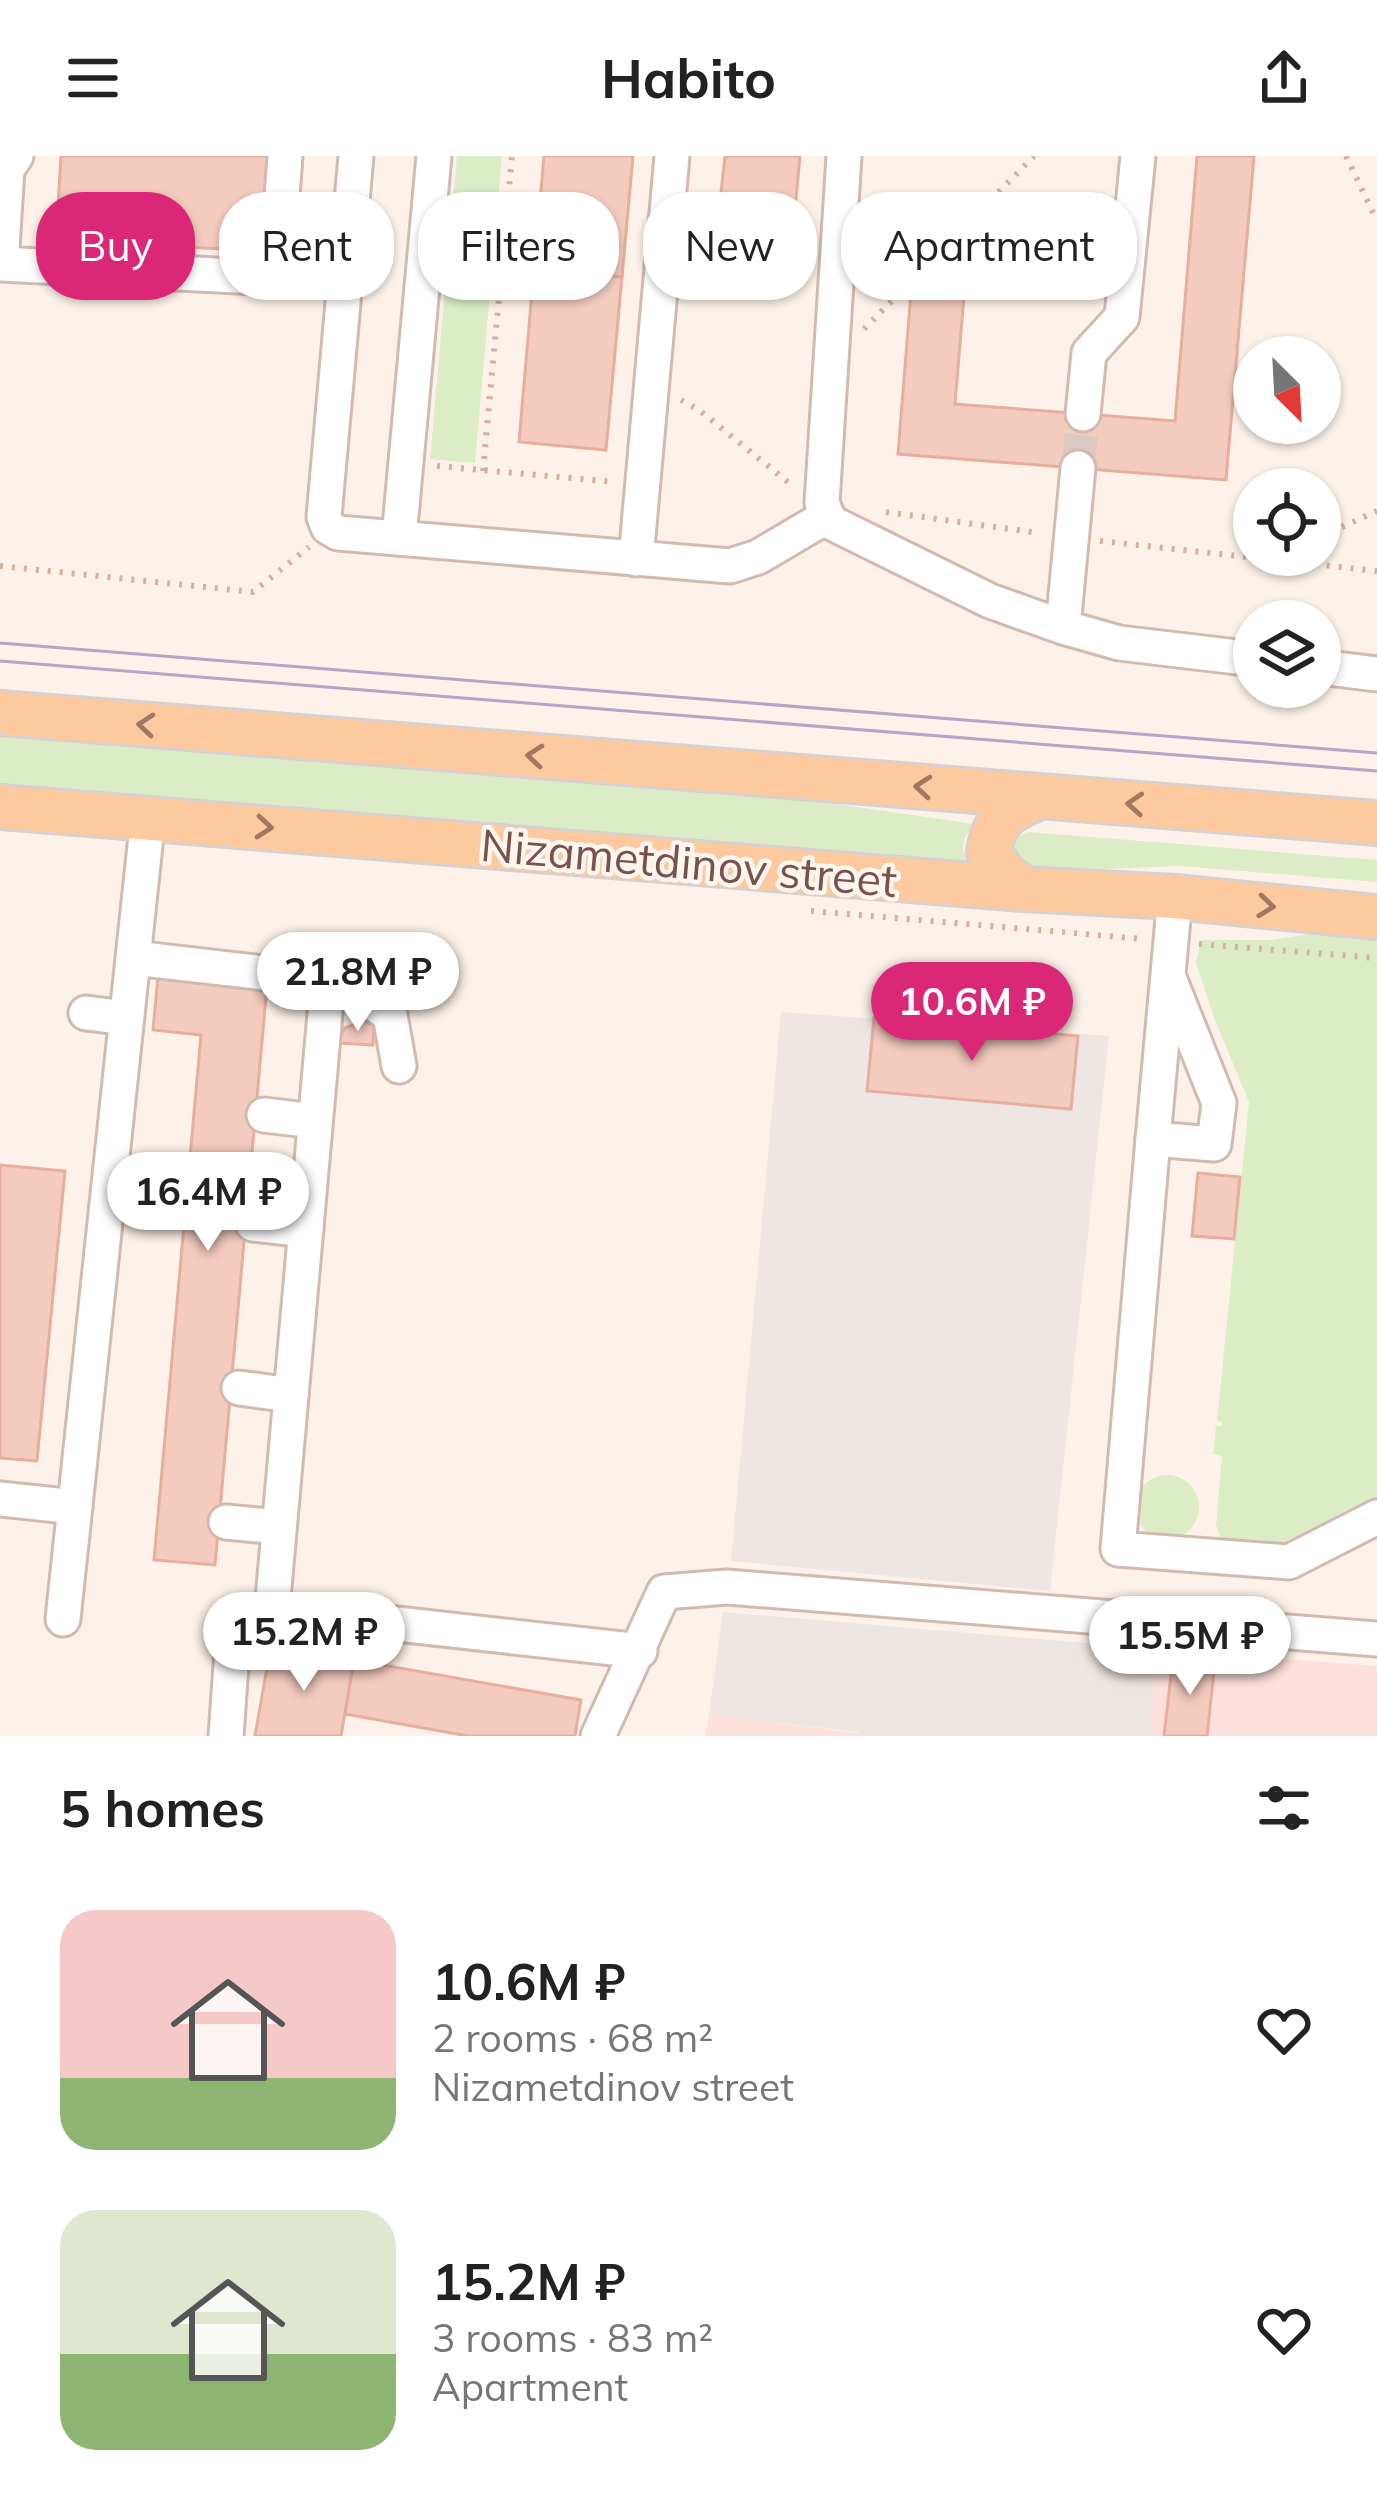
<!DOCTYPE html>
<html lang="en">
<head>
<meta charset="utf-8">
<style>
  body { margin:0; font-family:Mulish,sans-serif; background:#f6f6f6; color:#222; height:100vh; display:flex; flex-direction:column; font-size:45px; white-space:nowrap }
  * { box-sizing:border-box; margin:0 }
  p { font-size:39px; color:#767676 }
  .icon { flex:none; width:66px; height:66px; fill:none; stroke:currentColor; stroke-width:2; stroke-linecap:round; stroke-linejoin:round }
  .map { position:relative; height:1580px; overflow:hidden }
  .panel { display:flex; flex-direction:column; background:#fff; flex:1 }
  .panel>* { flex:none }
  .banner { position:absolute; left:36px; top:36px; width:1305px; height:108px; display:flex; gap:24px }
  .needle { width:78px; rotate:156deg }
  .buttons { position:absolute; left:1233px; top:180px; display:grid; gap:24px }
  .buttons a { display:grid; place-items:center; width:108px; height:108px; border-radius:50%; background:#fff; box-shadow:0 3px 9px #0004; font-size:60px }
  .price { position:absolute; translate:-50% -102px; padding:0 27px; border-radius:42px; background:#fff; color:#222; font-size:39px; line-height:78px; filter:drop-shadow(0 3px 6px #0008) }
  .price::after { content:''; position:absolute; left:50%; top:72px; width:36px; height:27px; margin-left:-18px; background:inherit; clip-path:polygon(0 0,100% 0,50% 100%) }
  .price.selected { background:#db2777; color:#fff }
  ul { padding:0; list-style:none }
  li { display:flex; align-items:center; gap:36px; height:300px; padding:0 60px }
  li span { display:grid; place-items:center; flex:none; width:336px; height:240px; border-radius:36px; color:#555 }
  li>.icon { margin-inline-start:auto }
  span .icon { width:144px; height:144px; fill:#fffc; stroke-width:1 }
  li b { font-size:51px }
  h2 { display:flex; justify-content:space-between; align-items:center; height:144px; padding:0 60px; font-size:51px }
  .chip { padding:0 42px; border-radius:48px; background:#fff; box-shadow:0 3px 9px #0004; font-size:42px; line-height:108px }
  .chip.selected { background:#db2777; color:#fff }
  header { display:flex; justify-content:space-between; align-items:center; height:156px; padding:0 60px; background:#fff; font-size:54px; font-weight:700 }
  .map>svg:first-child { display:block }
  .commercial { fill:#fee0dc }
  .industrial { fill:#eee6e2 }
  .green { fill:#dcecc6 }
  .building { fill:#f4cbbf; stroke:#e7ae9f; stroke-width:3 }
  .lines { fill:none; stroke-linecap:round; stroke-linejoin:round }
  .minor-tunnel { stroke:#dccac2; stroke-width:33; stroke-dasharray:33 16; stroke-linecap:butt }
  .minor-casing { stroke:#d3bab0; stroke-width:39 }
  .major-casing { stroke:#d9cfcd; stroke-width:48 }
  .path { stroke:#d9aea1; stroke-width:6; stroke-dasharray:3 9; stroke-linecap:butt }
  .minor { stroke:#fff; stroke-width:33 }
  .major { stroke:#fdcaa0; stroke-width:42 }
  .tram { stroke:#b2a5c9; stroke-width:3 }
  .oneway { stroke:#a17764 }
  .labels { text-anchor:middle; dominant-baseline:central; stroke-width:9; stroke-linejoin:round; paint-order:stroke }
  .street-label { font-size:45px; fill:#79534b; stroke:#fff6f0 }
</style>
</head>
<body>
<header><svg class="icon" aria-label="menu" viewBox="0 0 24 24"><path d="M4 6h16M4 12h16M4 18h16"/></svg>Habito<svg class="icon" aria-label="share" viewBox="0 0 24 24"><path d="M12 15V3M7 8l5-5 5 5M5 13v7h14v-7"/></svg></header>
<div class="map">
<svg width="1377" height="1580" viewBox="0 0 1377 1580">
  <rect width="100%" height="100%" fill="#fdf2e9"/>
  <g class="commercial">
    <path d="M1155,1493l222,17v70h-227z"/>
    <path d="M709,1559l150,18 2,3h-156z"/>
  </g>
  <g class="industrial">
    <path d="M781,856l328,24 -59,555 -319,-30z"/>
    <path d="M723,1456l432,37 -5,87h-289l-2,-4 -150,-17z"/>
  </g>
  <g class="green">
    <path d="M457,0h45l-27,307 -45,-4z"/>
    <path d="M0,579l788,62 186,27c-12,16 -16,27 -1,42l-973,-76z"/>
    <path d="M1029,676l348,28v22l-195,-16 -161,6 -11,-8 2,-25z"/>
    <path d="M1321,776l56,5v563c-62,10 -84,76 -155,40l-6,-15 6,-69 -9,-2 3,-28h6v-4l-5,-1 32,-319 -34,-82 -19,-57 5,-23h71z"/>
    <circle cx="1167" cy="1351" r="32"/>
  </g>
  <g class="building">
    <path d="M61,0h206l-5,95 -206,-11z"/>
    <path d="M544,0h89l-11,121 -88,-8z"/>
    <path d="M725,0h75l-6,63 -75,-8z"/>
    <path d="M1197,0h57l-28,324 -328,-26 13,-162 53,4 -9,108 220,17z"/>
    <path d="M534,113l88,8 -16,173 -87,-8z"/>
    <path d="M158,820l109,10 -52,579 -61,-5 47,-525 -48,-5z"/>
    <path d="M874,862l204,18 -7,73 -204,-18z"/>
    <path d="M363,865l11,4 -1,20 -38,-2 10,-15z"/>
    <path d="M0,1009l65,6 -28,290 -37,-3z"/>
    <path d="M1198,1017l42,4 -6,62 -42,-3z"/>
    <path d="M271,1489l83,15 -13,76h-86z"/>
    <path d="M1173,1502l42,4 -8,74h-43z"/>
    <path d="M354,1504l227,40 -6,36h-107l-123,-22z"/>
  </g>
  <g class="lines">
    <path class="minor-tunnel" d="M1078,312l5,-54"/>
    <defs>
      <g id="minor">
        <path d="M16,0l-9,13 -6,95 275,14 9,-122"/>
        <path d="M356,0l-32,361 4,10 10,6 392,33 28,-9 68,-40"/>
        <path d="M844,0l-22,347 8,19 160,79 73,26 56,16 135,16"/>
        <path d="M1083,258l6,-61 33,-36 16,-161"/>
        <path d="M399,382l35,-382"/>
        <path d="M636,403l36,-403"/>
        <path d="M1063,471l15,-159"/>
        <path d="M1320,511l57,7"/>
        <path d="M134,802l209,24 47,33 9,51"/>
        <path d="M1169,822l50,125 -5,41 -61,-5 22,-242"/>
        <path d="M328,824l-56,630 368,41"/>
        <path d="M86,857l40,5"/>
        <path d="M264,959l51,6"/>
        <path d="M1153,983l-35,410 171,13 88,-45"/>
        <path d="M253,1068l53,6"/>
        <path d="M239,1232l52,7"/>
        <path d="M0,1343l75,8"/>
        <path d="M226,1366l53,5"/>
        <path d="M63,1463l85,-802"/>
        <path d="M226,1580l7,-99 39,-27"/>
        <path d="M598,1580l66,-144 63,-5 650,52"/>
      </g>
      <g id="major">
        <path d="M0,557l1377,110"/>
        <path d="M0,651l1023,82 152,8 202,20"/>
        <path d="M1023,733l-21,-17 -13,-21c6,-34 20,-42 51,-54"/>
      </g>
    </defs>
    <use href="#minor" class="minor-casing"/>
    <use href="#major" class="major-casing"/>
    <g class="path">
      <path d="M1346,0l31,65"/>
      <path d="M864,173l170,-173"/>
      <path d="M681,244l18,10 95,77"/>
      <path d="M437,310l178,16"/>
      <path d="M483,315l29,-315"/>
      <path d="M886,356l153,21"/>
      <path d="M1320,381l57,-26"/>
      <path d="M1100,385l277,30"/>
      <path d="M0,410l253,26 56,-45"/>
      <path d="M811,755l333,28"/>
      <path d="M1199,788l178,14"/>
    </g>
    <use href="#minor" class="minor"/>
    <use href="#major" class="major"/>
    <g class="tram">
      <path d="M0,487l1377,110"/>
      <path d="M0,505l1377,110"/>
    </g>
  </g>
  <defs><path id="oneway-chevron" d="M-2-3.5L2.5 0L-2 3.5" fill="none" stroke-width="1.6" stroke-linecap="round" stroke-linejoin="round" transform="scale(3)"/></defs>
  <g class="oneway">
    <use href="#oneway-chevron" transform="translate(146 569) rotate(-175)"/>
    <use href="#oneway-chevron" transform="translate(535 600) rotate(-175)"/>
    <use href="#oneway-chevron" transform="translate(923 631) rotate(-175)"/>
    <use href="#oneway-chevron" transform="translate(1135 648) rotate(-176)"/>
    <use href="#oneway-chevron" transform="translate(264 671) rotate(5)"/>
    <use href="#oneway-chevron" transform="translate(1266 750) rotate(6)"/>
  </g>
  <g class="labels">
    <g class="street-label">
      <text transform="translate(689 706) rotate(5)">Nizametdinov street</text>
    </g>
  </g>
</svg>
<div class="buttons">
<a><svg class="needle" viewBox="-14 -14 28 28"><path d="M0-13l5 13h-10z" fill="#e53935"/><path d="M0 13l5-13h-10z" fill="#767676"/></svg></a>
<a><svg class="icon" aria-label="locate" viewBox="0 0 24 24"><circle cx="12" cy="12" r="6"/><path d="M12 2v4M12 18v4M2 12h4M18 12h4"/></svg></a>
<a><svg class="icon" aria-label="layers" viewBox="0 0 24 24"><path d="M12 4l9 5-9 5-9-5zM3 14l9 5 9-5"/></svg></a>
</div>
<b class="price" style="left:358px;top:878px">21.8M ₽</b>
<b class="price selected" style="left:972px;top:908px">10.6M ₽</b>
<b class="price" style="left:208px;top:1098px">16.4M ₽</b>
<b class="price" style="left:304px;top:1538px">15.2M ₽</b>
<b class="price" style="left:1190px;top:1542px">15.5M ₽</b>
<div class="banner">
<a class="chip selected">Buy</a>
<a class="chip">Rent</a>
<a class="chip">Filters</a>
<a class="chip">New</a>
<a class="chip">Apartment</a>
</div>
</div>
<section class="panel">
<h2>5 homes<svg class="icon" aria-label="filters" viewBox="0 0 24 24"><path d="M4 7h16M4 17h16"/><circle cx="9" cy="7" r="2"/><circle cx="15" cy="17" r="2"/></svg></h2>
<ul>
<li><span style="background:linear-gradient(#f6c9c9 70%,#8fb573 0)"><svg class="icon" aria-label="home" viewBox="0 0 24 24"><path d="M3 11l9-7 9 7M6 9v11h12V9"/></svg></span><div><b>10.6M ₽</b><p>2 rooms · 68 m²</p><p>Nizametdinov street</p></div><svg class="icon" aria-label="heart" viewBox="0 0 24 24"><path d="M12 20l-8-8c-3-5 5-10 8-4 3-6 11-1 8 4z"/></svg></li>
<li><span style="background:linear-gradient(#dfe7d0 60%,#8fb573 0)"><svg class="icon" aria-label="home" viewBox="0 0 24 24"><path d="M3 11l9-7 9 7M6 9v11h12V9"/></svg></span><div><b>15.2M ₽</b><p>3 rooms · 83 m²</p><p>Apartment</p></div><svg class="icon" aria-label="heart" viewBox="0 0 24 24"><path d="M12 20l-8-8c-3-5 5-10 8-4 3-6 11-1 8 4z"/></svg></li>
</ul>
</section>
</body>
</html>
